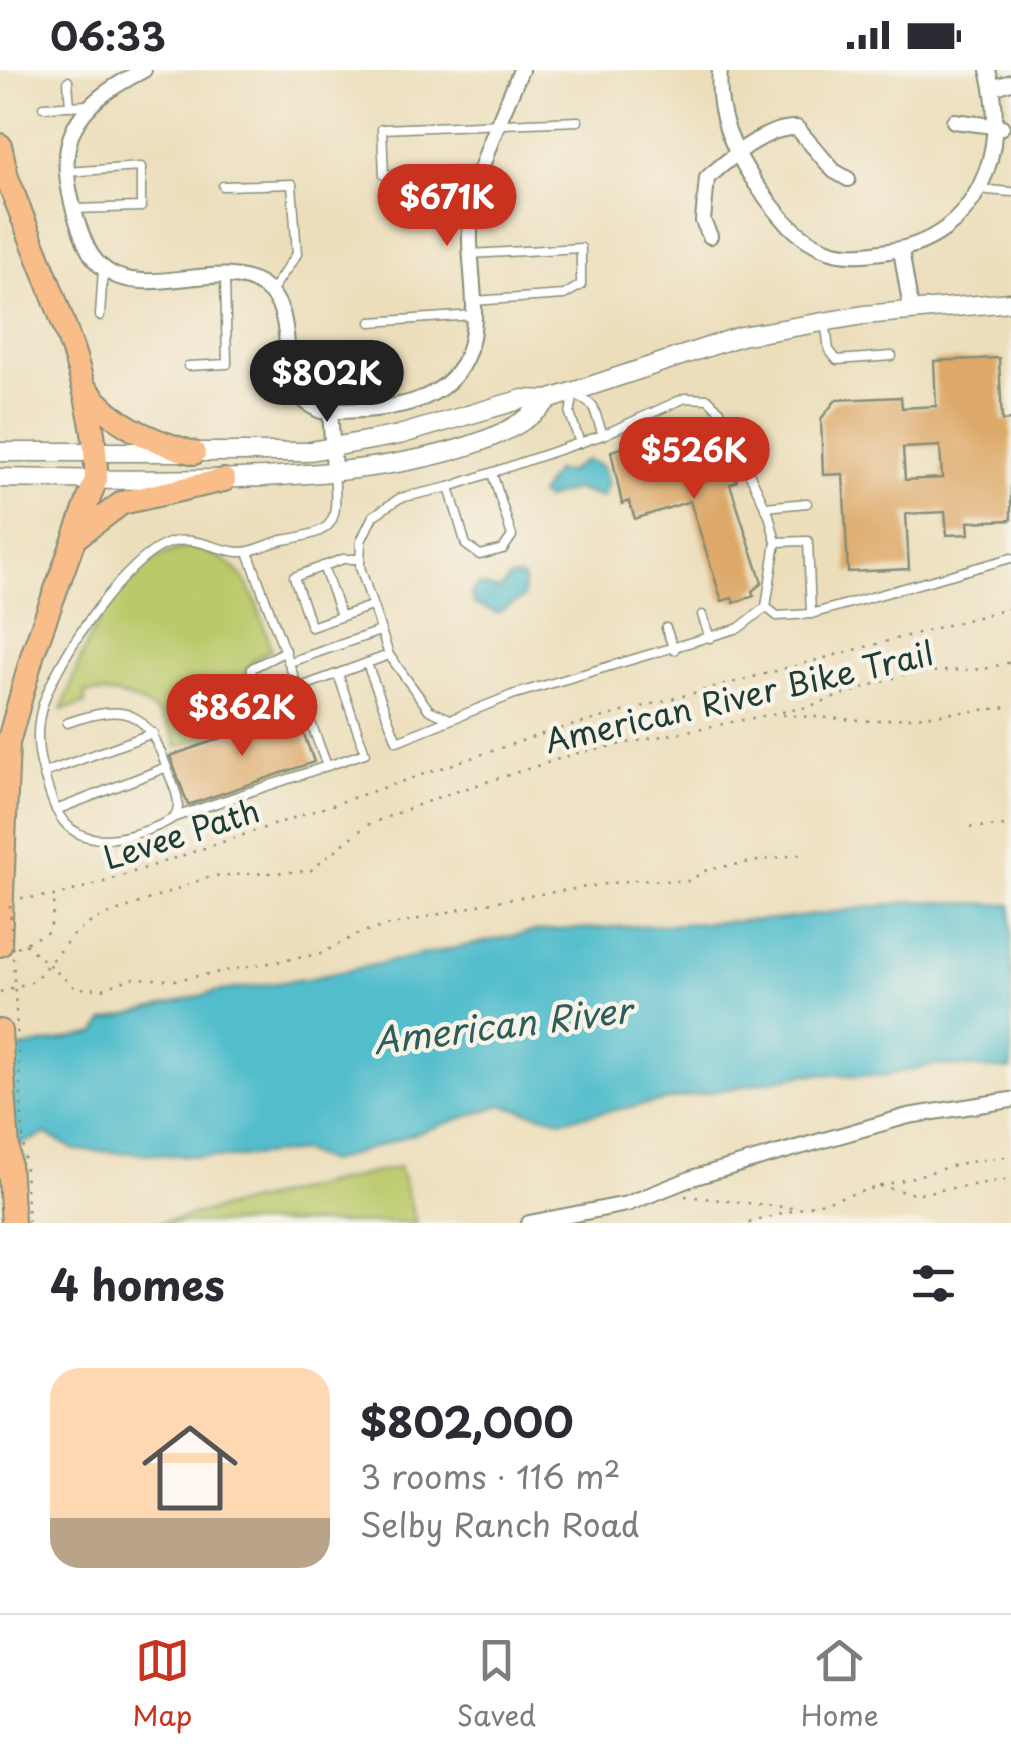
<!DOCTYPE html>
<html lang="en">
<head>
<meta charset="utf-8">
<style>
  body { margin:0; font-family:"Playpen Sans",sans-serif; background:#f2f2f3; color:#2b2b33; height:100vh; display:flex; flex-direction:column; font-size:38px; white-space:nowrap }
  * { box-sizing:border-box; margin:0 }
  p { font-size:32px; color:#7c7c81 }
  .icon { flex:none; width:55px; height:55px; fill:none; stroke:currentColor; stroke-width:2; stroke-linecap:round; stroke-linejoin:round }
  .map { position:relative; height:1153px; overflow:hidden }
  .side { display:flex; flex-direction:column; background:#fff; flex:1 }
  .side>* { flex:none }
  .price { position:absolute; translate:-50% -85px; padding:0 22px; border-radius:35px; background:#c8321e; color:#fff; font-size:32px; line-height:65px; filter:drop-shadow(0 2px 5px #0008) }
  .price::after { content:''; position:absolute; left:50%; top:60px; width:30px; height:22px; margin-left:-15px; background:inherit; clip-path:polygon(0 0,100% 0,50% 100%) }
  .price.active { background:#222; color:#fff }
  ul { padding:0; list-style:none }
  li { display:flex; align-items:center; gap:30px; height:250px; padding:0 50px }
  li span { display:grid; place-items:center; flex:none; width:280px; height:200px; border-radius:30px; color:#555 }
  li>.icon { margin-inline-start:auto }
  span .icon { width:120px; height:120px; fill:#fffc; stroke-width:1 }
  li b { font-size:42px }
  h2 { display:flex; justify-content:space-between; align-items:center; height:120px; padding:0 50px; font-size:42px }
  .status { display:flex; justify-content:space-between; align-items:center; height:70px; padding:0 50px; background:#fff; direction:ltr }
  .status svg { height:28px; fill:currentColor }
  .tab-bar { display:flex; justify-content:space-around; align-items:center; height:140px; border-top:2px solid #e1e1e2; background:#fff; font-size:28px; color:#7c7c81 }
  .tab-bar a { display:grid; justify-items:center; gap:5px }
  .tab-bar .active { color:#c8321e }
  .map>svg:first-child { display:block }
  .green { fill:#bbc96b; stroke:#6d8350; stroke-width:2.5 }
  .water { fill:#52bdcc; stroke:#387d80; stroke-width:2.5 }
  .building { fill:#dda867; fill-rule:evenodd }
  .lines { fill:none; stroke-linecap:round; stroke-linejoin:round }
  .service-casing { stroke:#868e78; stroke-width:11 }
  .minor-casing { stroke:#868e78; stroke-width:18 }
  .tertiary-casing { stroke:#868e78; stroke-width:21 }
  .primary-casing { stroke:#868e78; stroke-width:26 }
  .path { stroke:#868e78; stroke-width:2.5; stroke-dasharray:2.5 8; stroke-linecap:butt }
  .service { stroke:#fff; stroke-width:8 }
  .minor { stroke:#fff; stroke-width:14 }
  .tertiary { stroke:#fff; stroke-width:18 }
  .primary { stroke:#f8bd89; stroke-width:22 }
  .path-bridge { stroke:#868e78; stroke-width:2.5; stroke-dasharray:2.5 8; stroke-linecap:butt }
  .labels { text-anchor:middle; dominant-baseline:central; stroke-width:9; stroke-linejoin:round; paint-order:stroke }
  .street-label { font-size:32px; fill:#1f3d34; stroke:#f7f3e8 }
  .water-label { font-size:35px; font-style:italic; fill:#2c5d5a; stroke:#f7f3e8 }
</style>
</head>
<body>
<div class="status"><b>06:33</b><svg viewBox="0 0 49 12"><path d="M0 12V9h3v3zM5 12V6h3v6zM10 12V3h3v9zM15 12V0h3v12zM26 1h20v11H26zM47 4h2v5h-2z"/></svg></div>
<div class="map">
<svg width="1011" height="1153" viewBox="0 0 1011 1153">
  <rect width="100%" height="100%" fill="#f7f3e8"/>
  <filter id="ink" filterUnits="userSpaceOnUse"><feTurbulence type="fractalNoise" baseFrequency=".01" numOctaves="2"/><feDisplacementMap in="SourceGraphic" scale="20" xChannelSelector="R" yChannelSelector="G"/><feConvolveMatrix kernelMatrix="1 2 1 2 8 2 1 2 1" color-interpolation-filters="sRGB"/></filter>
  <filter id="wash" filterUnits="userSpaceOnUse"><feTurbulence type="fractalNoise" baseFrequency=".0048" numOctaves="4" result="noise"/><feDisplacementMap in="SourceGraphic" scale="40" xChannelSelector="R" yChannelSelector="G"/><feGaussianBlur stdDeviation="2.25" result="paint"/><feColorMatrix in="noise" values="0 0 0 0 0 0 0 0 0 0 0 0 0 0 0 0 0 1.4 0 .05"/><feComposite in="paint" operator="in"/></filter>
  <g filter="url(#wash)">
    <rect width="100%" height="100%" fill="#ecdebb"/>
    <g class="green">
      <path d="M192,477c56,12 65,54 79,103 -22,10 -32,23 -24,48l-22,12 7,19 -55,18c-11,-42 -51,-56 -92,-54v11l-23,6c23,-65 52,-154 130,-163z"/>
      <path d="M399,1097l17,56h-257z"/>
    </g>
    <g class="water">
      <path d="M586,390l16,6 6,17 -6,15 -27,-9 -30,10 -6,-4 16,-24 13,1z"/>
      <path d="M519,507l5,3 -1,18 -26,15 -23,-9 -3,-11 7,-8 22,5 10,-12z"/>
      <path d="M914,831l97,4v165l-77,-5 -51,11 -75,-2 -247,46 -59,-15 -173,57 -28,-11 -71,7 -155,-8 -29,-16 -46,18v-105l22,1 75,-15 7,-12 111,-29 97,-14 225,-47 246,-12z"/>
    </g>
    <g id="blocks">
      <g class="building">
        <path d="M999,288l3,63 9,-1v100l-43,2 1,12 -22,1 -2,-23 -39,2 3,55 -61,3 -5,-98 -20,1 -2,-56 15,-19 65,-3 1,11 34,-2 -2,-45zM940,376l2,32 -37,2 -2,-32z"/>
        <path d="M719,361l16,30 -4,1 6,19 -7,3 32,99 -10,8 2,5 -20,7 -2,-5 -10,3 -32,-100 -55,18 -6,-18 -7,3 -11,-53 40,-12 4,13z"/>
        <path d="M296,642l18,50 -126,43 -18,-49z"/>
      </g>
    </g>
  </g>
  <g filter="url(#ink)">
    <use href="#blocks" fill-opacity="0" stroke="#868e78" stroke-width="2.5"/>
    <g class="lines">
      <defs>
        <g id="service">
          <path d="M68,11l2,25"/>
          <path d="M43,37l45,-2"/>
          <path d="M480,101l-96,4 -2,-46 196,-8"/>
          <path d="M65,102l76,-5v40l-67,2"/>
          <path d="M223,116l69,-2 5,70 -27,39"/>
          <path d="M988,120l23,2"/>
          <path d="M469,184l112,-6v37l-17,10 -91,6"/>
          <path d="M100,246l3,-47"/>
          <path d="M825,251l4,29 8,10 55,-4"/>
          <path d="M371,252l103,-7"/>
          <path d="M188,296l39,-2 -2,-86"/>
          <path d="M580,373l-10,-29 4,-21 19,13 10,29"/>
          <path d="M449,417l17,58 14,10 23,-6 9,-13 -20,-63"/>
          <path d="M765,437l42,-4"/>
          <path d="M776,472l32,-1 3,73"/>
          <path d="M248,482l50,136 91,-33"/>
          <path d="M360,489h-17l-49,18 17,50 60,-21"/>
          <path d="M323,496l18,50"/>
          <path d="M702,545l8,23"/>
          <path d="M666,558l8,22"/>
          <path d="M290,592l90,-31"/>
          <path d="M367,594l30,77 115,-46 227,-67 27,-21"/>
          <path d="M450,649l-21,-9 -40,-55 -29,-88 1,-26 12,-25 27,-18 49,-11 154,-52 82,-37 23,1 12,12 49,104 7,27 -10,65 11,9 34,-2 200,-56"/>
          <path d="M67,653c60,-21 80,-13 101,48 5,15 15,31 7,46 -20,13 -63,27 -87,20 -31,-8 -37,-39 -45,-66 -6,-21 -7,-45 0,-67 13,-43 85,-152 130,-162 25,-6 44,9 66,10 14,1 30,-9 44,-12 54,-9 55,-14 51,-70"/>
          <path d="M327,696l38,-13 -27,-79"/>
          <path d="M44,703l109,-40"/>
          <path d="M56,740l111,-43"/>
          <path d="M175,747l152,-51 -29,-78 -26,13 -16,-2 -6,-14 2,-17 34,-17"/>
        </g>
        <g id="minor">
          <path d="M144,0c-73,37 -92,70 -67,151 8,23 14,43 37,54 45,20 109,-17 150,12 42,30 2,102 57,124 72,0 152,-4 153,-96 1,-36 -8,-71 -2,-107 8,-49 30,-93 49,-138"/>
          <path d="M720,0c-4,43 12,79 36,114 19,27 40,55 72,66 19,7 41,4 61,1 87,-12 122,-99 99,-181"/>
          <path d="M996,17l15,-5"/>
          <path d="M954,51l48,6"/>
          <path d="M710,166l-7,-15 4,-43c22,-19 59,-52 90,-50l37,43 14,8"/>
          <path d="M901,180l10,59"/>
          <path d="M330,341l4,59"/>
          <path d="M529,1153l98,-19 68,-27 213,-61 103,-16"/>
        </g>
        <g id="tertiary">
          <path d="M0,382h305l94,-17 124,-36 25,1 193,-64 123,-21 147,-13"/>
          <path d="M0,408c124,1 464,18 548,-78"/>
        </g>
        <g id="primary">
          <path d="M0,75l7,32c32,88 92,209 89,302l-63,174 -25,90 -8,202"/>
          <path d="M86,319c29,37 64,51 108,64"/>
          <path d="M78,466l44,-33 102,-23"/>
          <path d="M0,961l13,192"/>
        </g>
      </defs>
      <use href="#service" class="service-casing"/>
      <use href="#minor" class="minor-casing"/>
      <use href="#tertiary" class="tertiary-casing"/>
      <use href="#primary" class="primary-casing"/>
      <g class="path">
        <path d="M783,645l91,6 137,-14"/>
        <path d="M970,757l41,-1"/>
        <path d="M21,828l34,-2 49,-14 444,-150 463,-124"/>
        <path d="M25,874l50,44 28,1 29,-11 43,2 145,-26 42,-22 134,-31 136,-21 57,1 19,-12 93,-15"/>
        <path d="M17,877l33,-16 5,-34"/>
        <path d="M0,922l34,-11 38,-45 22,-16 117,-44 99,-5 57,-46 72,-28 139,-44 229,-46 101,-34 76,-4 27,-7"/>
        <path d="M879,1116l35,8 97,-15"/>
        <path d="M685,1126l107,12"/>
        <path d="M749,1153l214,-60 48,-7"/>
      </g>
      <use href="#service" class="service"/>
      <use href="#minor" class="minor"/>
      <use href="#tertiary" class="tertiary"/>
      <use href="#primary" class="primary"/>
      <path class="path-bridge" d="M10,835l18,318"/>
    </g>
  </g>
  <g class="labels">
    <g class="street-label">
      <text transform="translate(739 626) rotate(-13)">American River Bike Trail</text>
      <text transform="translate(181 763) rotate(-18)">Levee Path</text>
    </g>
    <g class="water-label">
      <text transform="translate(502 954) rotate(-7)">American River</text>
    </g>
  </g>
</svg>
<b class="price" style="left:447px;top:179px">$671K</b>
<b class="price active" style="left:327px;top:355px">$802K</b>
<b class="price" style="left:694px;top:432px">$526K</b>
<b class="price" style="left:242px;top:689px">$862K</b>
</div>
<section class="side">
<h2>4 homes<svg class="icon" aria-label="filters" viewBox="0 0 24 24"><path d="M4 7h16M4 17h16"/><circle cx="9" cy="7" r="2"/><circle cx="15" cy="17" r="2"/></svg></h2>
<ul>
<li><span style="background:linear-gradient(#ffd9b3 75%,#b9a48a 0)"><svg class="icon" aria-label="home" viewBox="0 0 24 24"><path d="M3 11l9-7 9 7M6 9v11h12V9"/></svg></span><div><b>$802,000</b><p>3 rooms · 116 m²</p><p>Selby Ranch Road</p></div></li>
</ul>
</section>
<nav class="tab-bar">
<a class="active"><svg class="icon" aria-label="map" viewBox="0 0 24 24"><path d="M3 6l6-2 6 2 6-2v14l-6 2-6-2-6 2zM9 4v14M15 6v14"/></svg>Map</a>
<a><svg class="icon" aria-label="saved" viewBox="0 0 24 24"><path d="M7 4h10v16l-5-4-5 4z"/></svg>Saved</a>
<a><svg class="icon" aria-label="home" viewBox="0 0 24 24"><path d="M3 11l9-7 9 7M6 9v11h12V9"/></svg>Home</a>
</nav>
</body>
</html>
